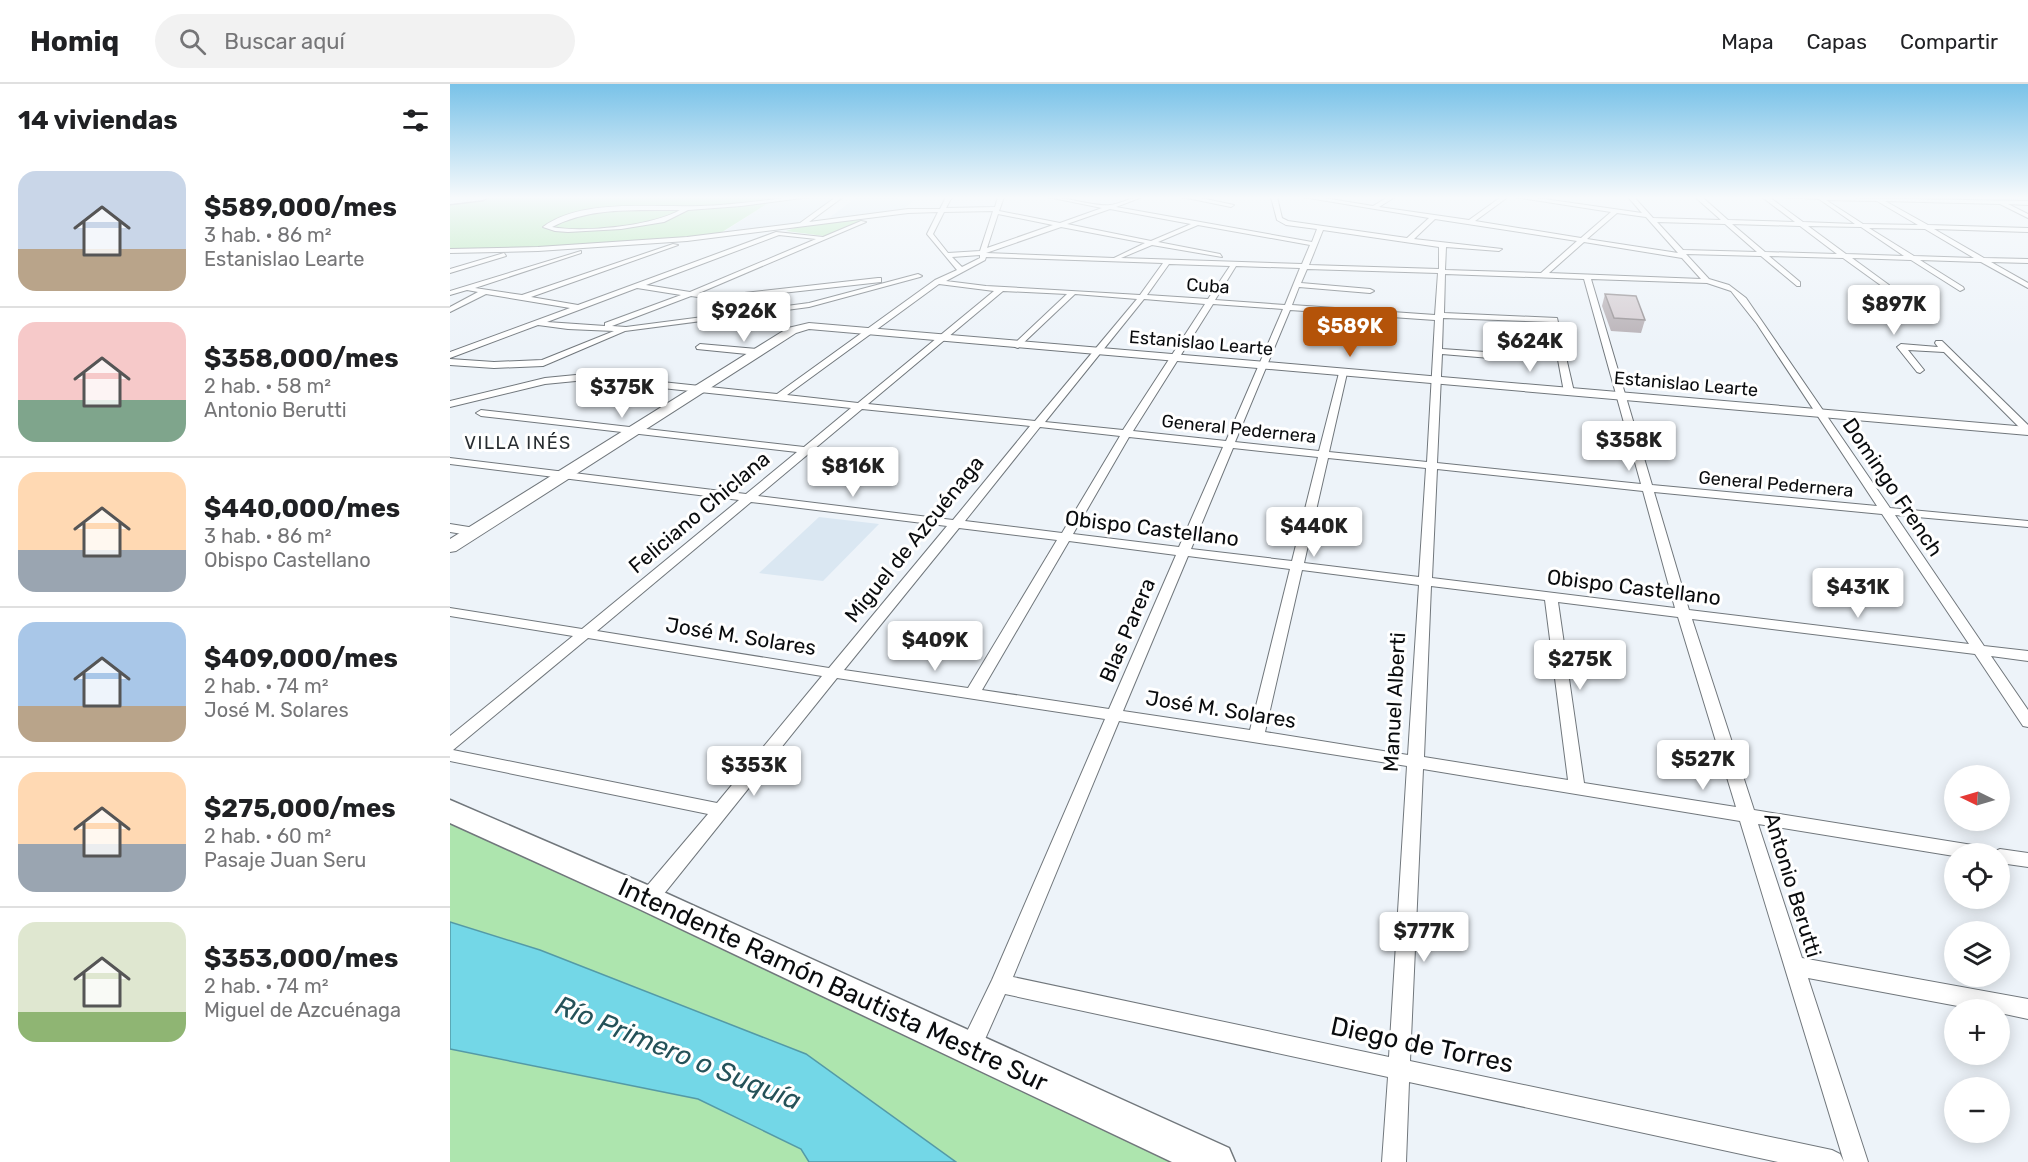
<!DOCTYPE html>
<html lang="es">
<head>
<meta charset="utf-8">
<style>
  body { margin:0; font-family:Rubik,sans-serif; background:#f2f2f2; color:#202124; height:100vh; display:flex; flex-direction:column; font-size:22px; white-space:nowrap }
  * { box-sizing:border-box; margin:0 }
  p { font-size:20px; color:#757577 }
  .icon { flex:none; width:33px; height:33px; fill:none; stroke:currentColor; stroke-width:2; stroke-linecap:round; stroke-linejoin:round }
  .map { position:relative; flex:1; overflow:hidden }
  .panel { display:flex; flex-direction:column; background:#fff; width:450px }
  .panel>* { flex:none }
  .needle { width:39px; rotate:275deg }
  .fabs { position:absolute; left:1494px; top:681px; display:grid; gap:12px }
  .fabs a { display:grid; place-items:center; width:66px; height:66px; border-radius:50%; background:#fff; box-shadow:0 3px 15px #0003; font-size:30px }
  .price { position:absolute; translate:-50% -51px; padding:0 14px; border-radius:6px; background:#fff; color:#222; font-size:20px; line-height:39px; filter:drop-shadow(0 2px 3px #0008) }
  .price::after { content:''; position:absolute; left:50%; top:36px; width:18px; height:14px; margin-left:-9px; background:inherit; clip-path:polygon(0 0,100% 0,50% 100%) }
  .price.active { background:#b45309; color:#fff }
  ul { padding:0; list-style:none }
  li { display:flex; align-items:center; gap:18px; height:150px; padding:0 18px }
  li+li { border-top:2px solid #e0e0e0 }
  li span { display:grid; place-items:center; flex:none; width:168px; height:120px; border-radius:18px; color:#555 }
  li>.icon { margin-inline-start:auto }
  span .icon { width:72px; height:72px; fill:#fffc; stroke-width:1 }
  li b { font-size:26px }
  h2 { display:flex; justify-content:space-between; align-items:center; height:72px; padding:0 18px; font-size:26px }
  header { display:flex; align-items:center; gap:36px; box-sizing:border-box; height:84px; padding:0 30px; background:#fff; border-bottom:2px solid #e0e0e0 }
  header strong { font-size:28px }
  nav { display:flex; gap:33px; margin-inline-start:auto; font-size:21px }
  .search { width:420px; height:54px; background:#f2f2f2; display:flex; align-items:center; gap:15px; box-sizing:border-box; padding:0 21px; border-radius:33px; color:#757577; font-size:22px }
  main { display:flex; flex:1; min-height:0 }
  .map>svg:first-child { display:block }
  .built { fill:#dae7f2 }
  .green { fill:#ade5ae }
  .water { fill:#73d7e7; stroke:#549aa6; stroke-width:1.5 }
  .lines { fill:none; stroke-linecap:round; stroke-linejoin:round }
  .street-casing { stroke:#71777c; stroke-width:2 }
  .secondary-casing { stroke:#71777c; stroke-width:2 }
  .primary-casing { stroke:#71777c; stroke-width:3 }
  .street { fill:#fff; fill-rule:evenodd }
  .secondary { fill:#fff; fill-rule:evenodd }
  .primary { fill:#fff; fill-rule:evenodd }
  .wall { fill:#b7b0b5 }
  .building { fill:#d5cdd2; stroke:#959093; stroke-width:1.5 }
  .labels { text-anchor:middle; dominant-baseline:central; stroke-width:6; stroke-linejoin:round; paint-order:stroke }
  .far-street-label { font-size:18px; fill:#0a0c0e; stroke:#fff }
  .far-neighbourhood-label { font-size:18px; letter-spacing:1.5px; fill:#282d31; stroke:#fff }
  .street-label { font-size:21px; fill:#0a0c0e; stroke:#fff }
  .near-street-label { font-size:26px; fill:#0a0c0e; stroke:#fff }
  .near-water-label { font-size:27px; font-style:italic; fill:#255259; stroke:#fff }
</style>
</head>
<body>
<header>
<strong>Homiq</strong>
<div class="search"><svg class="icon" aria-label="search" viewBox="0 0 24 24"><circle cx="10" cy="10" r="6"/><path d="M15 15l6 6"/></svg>Buscar aquí</div>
<nav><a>Mapa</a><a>Capas</a><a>Compartir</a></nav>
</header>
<main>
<section class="panel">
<h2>14 viviendas<svg class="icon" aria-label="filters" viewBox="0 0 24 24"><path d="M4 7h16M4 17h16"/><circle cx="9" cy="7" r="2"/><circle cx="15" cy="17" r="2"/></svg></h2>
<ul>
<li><span style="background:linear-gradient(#c9d6e8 65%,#b9a48a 0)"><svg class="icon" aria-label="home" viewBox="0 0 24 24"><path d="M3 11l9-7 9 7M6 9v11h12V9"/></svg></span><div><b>$589,000/mes</b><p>3 hab. · 86 m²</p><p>Estanislao Learte</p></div></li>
<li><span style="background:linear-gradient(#f6c9c9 65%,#7fa58c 0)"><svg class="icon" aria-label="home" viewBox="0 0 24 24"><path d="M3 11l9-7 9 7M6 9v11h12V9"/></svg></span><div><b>$358,000/mes</b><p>2 hab. · 58 m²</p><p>Antonio Berutti</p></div></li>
<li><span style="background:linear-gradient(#ffd9b3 65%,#9aa5b1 0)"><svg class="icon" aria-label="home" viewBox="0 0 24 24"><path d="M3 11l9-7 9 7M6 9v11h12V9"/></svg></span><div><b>$440,000/mes</b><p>3 hab. · 86 m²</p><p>Obispo Castellano</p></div></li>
<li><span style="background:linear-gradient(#a9c7e8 70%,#b9a48a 0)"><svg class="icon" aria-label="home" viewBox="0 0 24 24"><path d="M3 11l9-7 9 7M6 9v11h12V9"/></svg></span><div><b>$409,000/mes</b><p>2 hab. · 74 m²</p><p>José M. Solares</p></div></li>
<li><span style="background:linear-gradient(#ffd9b3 60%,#9aa5b1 0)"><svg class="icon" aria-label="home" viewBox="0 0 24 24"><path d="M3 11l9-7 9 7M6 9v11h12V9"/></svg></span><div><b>$275,000/mes</b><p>2 hab. · 60 m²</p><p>Pasaje Juan Seru</p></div></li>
<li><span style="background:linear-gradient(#dfe7d0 75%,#8fb573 0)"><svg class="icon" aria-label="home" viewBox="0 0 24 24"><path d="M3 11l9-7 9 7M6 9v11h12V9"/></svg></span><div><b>$353,000/mes</b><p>2 hab. · 74 m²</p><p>Miguel de Azcuénaga</p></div></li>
</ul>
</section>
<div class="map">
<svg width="1578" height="1078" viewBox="0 0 1578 1078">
  <rect width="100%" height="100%" fill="#edf3f9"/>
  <g class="built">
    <path d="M370,113h15l-39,27 -74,9 48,-31z"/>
    <path d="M407,113h41l-1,2 18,1 -14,11 -51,7h-21z"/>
    <path d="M369,433l60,7 -56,57 -64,-8z"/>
  </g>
  <g class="green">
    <path d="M42,113h304l-23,3 -54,34 -175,14 -94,4v-50z"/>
    <path d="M408,135l4,2 -38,15 -38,-5 12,-4z"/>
    <path d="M0,727l765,351h-259l-151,-108 -265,-104 -90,-28z"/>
    <path d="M0,965l248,50 103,50 8,13h-359z"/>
  </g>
  <path class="water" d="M0,838l90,28 266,104 150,108h-147l-8,-13 -103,-50 -248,-50z"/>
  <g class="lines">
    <defs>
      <g id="street">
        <path d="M341,113h19l-69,9 -53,4 -24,12 -43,7 -53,3 -13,-1 -12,-4c39,-29 110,-19 157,-21 30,-1 61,-5 91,-9zM214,126h16c-28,16 -97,23 -128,17 34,-18 74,-17 112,-17z"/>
        <path d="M386,113h7l-34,25 99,-13h32l6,-12h6l-6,11 49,-1 3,-10h6l-5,14 61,12 42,-15 -54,-11c18,0 48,10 62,8 11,-1 20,-8 32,-8l-26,10 196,35 5,-13 -31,-4 -9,-5 -6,-23h6l5,21 6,3 119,17 22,-20 -126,-21h15l55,9 15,-9h7l-16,10 90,13 32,-23h7l-33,24 106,17 30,-26 -97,-15h16l112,16 -14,-16h6l19,21 68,2 -26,-23h7l26,23 67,2 -33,-25h7l34,25 52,2 -36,-25 -35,-2 244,4v4l-20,-1 20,10v4l-28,-14 -115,-3 43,24 100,3v4l-94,-3 50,29 44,1v4l-37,-1 37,21v5l-47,-26 -61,-2 43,27 1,2 -4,2 -49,-31 -59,-2 37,27 1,2 -4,2 -43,-31 -74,-2 31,26v4h-3l-36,-30 -75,-2 23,25 20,6 17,13 144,210 138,13v6l-133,-12 89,131 44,5v10l-37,-5 37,54v17l-5,-1 -48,-72 -283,-35 62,191 231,37 6,2 2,3 7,-3 28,4v14l-28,-4v-9h-46v2l-196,-32 44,134 226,41v20l-28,-6v-3h-21l-171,-32 60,184h-24l-104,-341 -317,-52 -13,292 422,89 8,4 4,8h-66l-369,-80 -3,80h-24l6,-85 -383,-83 -27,61 -8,3 -8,-3 -3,-7 33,-68 113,-261 -268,-41 -182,227 -7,2 -7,-2 -2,-6 2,-6 67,-79 -258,-53v-25l123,-100 -123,-20v-8l132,21 157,-129 -289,-36v-6l296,36 51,-42 -316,-36 -5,-3 5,-3 323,37 47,-39 -265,-28 -41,4 -95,23v-6l95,-23 41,-4 191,20 158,-114 22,-10 -30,-36 11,-22 -30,1 -221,28 -149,10 -88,2v-4l88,-2 149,-10 113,-14zM1376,116l51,1 41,24 -55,-1zM660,125l81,15 -40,17 -84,-17zM543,127l-13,40 -32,2 -15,-19 11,-22zM1167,129l29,4 32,36 -91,-14zM548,130l55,11 -66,23zM985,135l142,22 -36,32 -96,-3 1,-23 53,4 3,-2 -88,-10zM1207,138l68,2 32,28 -74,-2zM1282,140l68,2 37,28 -72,-2zM748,141l112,20 -8,19 -181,-6 31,-13 70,12 -2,-3 -62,-12zM1358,142l53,1 43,29 -58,-2zM611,143l84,16 -31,15 -128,-5zM1419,144l56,1 49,29 -60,-2zM873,146l116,17v22l-130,-4zM1134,158l98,16 19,21 -152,-6zM530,171v3l-18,9 -10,-10zM536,173l177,6 -23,32 -154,-9 -40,-5 39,-21zM719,180l61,2 -22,33 -61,-4zM786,182l64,2 -15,37 -70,-5zM857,185l131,4 -3,42 -143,-10 7,-18 71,6 4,-2 -4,-2 -69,-6zM995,190l139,5 57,205 -204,-21 5,-109 72,6 4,-3 -4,-3 -72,-5 1,-31 108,4 13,70 5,3 5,-3 -17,-74 -113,-5zM1141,195l116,4 24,8 26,33 120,182 -225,-21zM489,200l55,7 -136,112 -71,-8zM553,207l64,3 -52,49v4l3,1 57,-54 62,5 -102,122 -167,-17zM694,215l61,5 -82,126 -78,-8zM763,220l70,5 -57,132 -93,-10zM840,226l145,10 -8,142 -98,-10 18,-79 -4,-3 -4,3 -20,78 -84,-9zM412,325l168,17 -77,94 -195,-24zM590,343l80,9 -58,97 -97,-12zM679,353l94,10 -44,100 -106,-13zM783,364l85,9 -26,104 -101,-12zM878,374l98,10 -7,109 -115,-14zM987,385l206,22 32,117 -243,-30zM1204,408l228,22 87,130 -280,-34zM301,418l196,24 -118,142 -232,-37zM509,444l98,12 -89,148 -124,-18zM619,457l107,14 -67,154 -127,-19zM738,472l102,13 -40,161 -127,-19zM852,486l117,15 -11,170 -143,-23zM981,502l114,14 23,180 -144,-23zM1108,518l120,15 58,190 -152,-24zM138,554l234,38 -105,127 -264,-53zM669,637l288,45 -18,291 -376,-80z"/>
        <path d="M732,113h14l38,8 -3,2z"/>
        <path d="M411,137l5,1 -167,71 19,3 160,-18h3v4l-163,18 -27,-4 -79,30 14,1 183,-24 109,-29 4,2 -2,1 -111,30 -184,24 -82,35 -49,2 -44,-3v-6l44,3 48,-2 72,-29 -46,-2 -30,-4 -88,33v-6l120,-44 -84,-14 -36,18v-5l28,-15 -11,-2 -17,5v-4l131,-40v2l-106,35 47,7 151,-51 5,1 -147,52 47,8 198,-73 47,5zM329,151l37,4 -126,53 -44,-7zM187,204l44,7 -76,28v3l-58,-4z"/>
        <path d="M54,169l2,3 -56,17v-4z"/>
        <path d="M1486,257h6l86,84v8l-4,-1 -80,-80 -36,-2 16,20 -4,3 -3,-1 -20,-25 4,-3 37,3 -3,-4z"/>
        <path d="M250,260l57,5 4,3 -4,3 -60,-6 -1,-2z"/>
        <path d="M0,440l25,4 6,4 -6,4 -25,-4z"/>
      </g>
      <path id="secondary" d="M359,239l1219,104v8l-1219,-106 -13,4 -340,218 -6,1v-13l338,-211z"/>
      <g id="primary">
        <path d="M38,113l-5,3 -33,4v-6z"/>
        <path d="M0,716l209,90 570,258 6,14h-63l-535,-254 -187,-85z"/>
      </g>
    </defs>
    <use href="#street" class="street-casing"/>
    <use href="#secondary" class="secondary-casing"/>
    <use href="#primary" class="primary-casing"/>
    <use href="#street" class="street"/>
    <use href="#secondary" class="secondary"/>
    <use href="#primary" class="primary"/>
  </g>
  <path class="wall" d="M1155,210l40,26 -4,13 -30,-2 -9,-25z"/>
  <path class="building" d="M1155,210l31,2 9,24 -31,-2z"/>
  <linearGradient id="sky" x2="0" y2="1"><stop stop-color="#79c2e8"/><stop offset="0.43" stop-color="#f7fafc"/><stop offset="1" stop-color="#f7fafc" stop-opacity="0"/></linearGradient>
  <rect width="1578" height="264" fill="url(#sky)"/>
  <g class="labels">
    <g class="far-street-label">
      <text transform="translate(758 202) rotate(4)">Cuba</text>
      <text transform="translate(751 259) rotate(5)">Estanislao Learte</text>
      <text transform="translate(1236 300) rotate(5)">Estanislao Learte</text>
      <text transform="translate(789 345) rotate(6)">General Pedernera</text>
      <text transform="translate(1326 400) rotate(5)">General Pedernera</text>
    </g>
    <g class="far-neighbourhood-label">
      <text x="68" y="359">VILLA INÉS</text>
    </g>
    <g class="street-label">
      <text transform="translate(1443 403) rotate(56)">Domingo French</text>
      <text transform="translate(249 428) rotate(-40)">Feliciano Chiclana</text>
      <text transform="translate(702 444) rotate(7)">Obispo Castellano</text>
      <text transform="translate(464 455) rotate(-51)">Miguel de Azcuénaga</text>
      <text transform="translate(1184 503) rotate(7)">Obispo Castellano</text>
      <text transform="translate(677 546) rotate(-67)">Blas Parera</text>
      <text transform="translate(291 552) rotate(9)">José M. Solares</text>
      <text transform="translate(944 618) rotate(-87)">Manuel Alberti</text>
      <text transform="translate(771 625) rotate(9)">José M. Solares</text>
      <text transform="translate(1343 801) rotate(73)">Antonio Berutti</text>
    </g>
    <g class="near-street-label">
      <text transform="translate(383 901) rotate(25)">Intendente Ramón Bautista Mestre Sur</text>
      <text transform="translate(972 961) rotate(12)">Diego de Torres</text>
    </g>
    <g class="near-water-label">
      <text transform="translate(228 969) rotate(22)">Río Primero o Suquía</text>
    </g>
  </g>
</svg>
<div class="fabs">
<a><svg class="needle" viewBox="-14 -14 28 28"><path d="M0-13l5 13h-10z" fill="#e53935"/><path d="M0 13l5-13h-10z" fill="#757577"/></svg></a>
<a><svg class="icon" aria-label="locate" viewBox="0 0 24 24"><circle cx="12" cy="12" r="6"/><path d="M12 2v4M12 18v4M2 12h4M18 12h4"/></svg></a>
<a><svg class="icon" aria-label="layers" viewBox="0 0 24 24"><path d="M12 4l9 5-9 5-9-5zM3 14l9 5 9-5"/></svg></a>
<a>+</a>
<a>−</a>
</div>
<b class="price" style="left:1444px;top:252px">$897K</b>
<b class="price" style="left:294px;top:259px">$926K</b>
<b class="price active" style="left:900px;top:274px">$589K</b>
<b class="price" style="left:1080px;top:289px">$624K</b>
<b class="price" style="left:172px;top:335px">$375K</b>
<b class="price" style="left:1179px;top:388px">$358K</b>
<b class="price" style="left:403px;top:414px">$816K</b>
<b class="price" style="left:864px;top:474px">$440K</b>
<b class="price" style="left:1408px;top:535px">$431K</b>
<b class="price" style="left:485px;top:588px">$409K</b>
<b class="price" style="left:1130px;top:607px">$275K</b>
<b class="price" style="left:1253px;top:707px">$527K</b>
<b class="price" style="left:304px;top:713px">$353K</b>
<b class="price" style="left:974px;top:879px">$777K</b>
</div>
</main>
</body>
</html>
